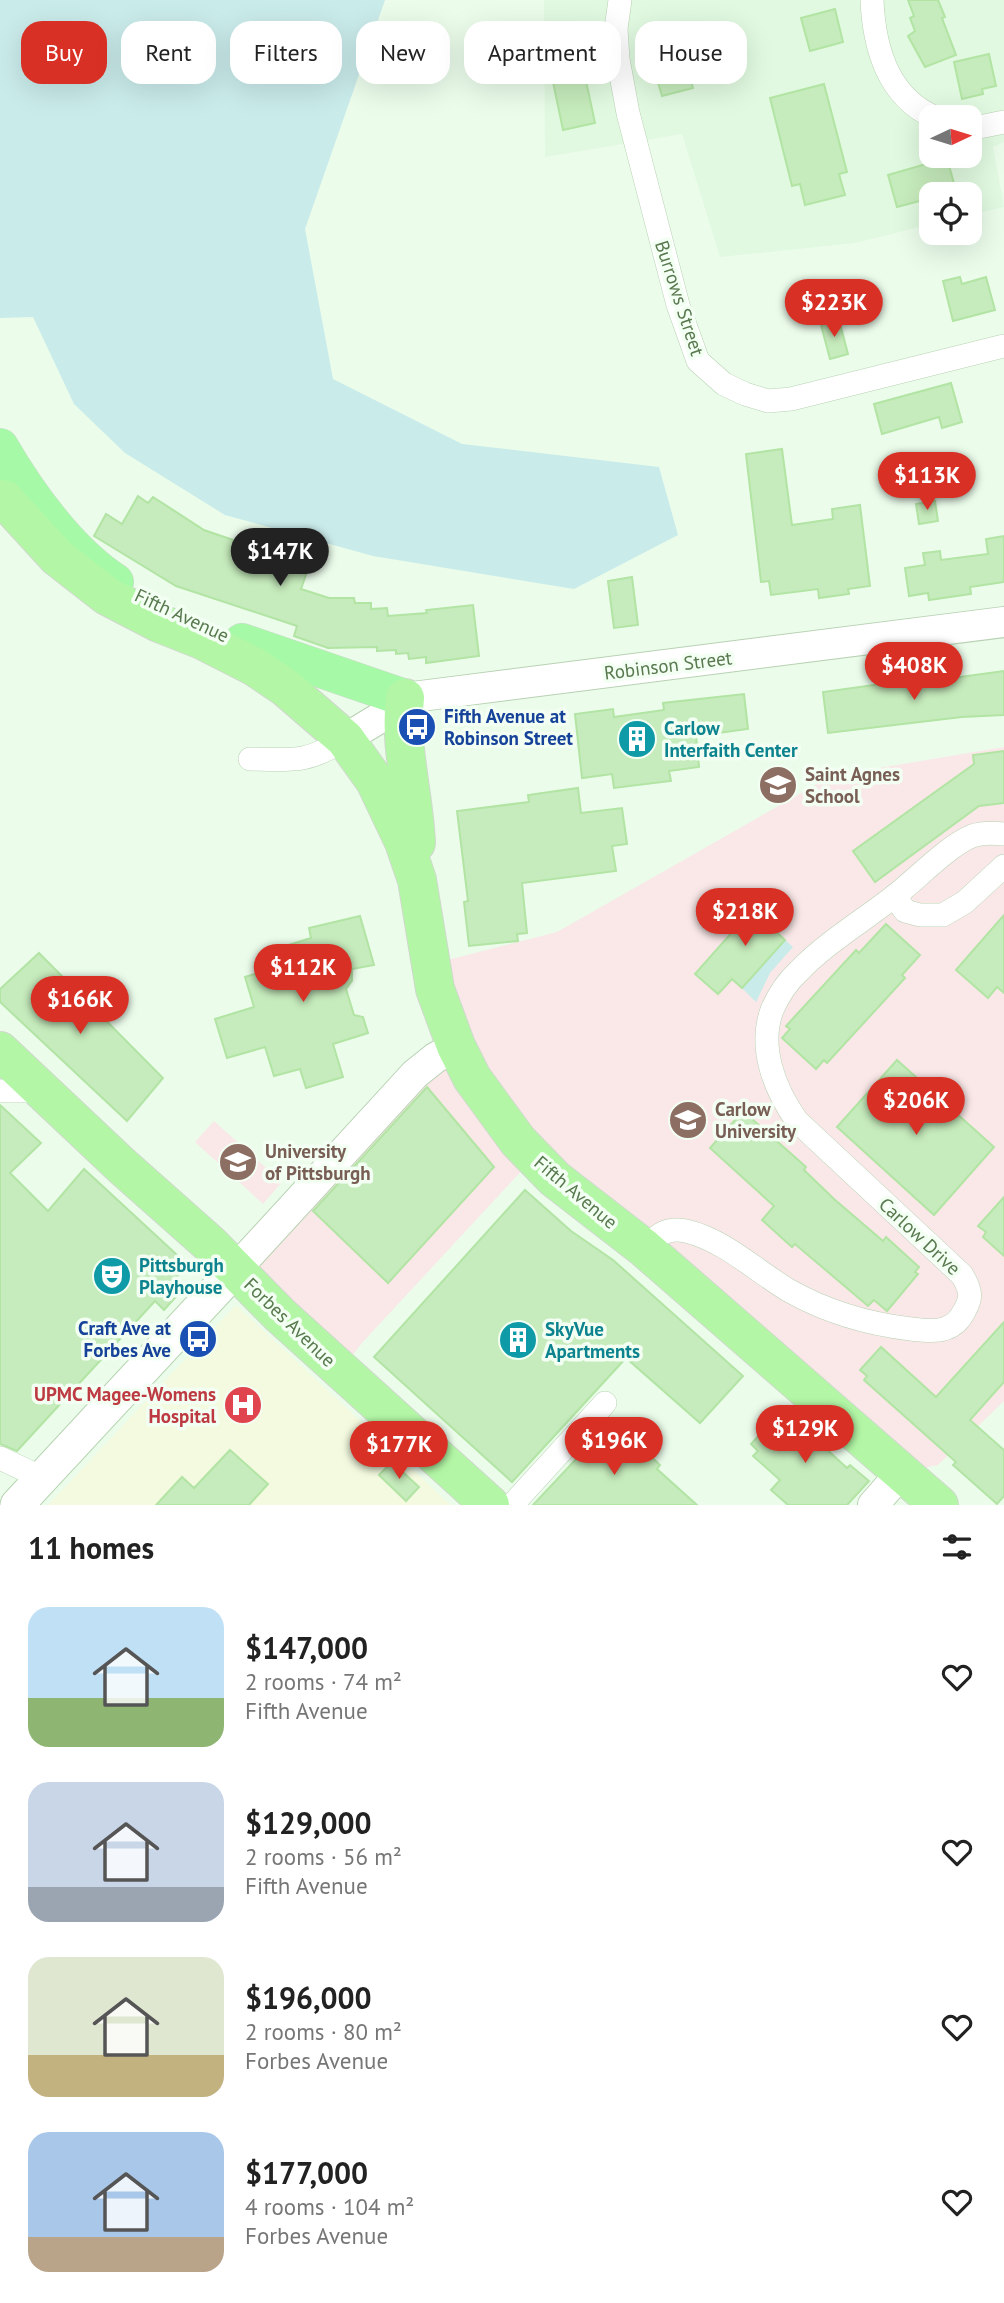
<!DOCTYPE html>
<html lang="en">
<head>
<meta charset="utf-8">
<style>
  body { margin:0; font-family:"PT Sans",sans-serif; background:#f2f2f2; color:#222; height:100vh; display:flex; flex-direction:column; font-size:26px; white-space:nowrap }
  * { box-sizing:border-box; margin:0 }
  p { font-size:23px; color:#767676 }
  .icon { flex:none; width:38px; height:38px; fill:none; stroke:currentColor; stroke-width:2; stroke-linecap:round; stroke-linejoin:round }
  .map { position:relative; height:1505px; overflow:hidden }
  .drawer { display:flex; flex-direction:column; background:#fff; flex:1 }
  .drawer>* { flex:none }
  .hud { position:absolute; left:21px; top:21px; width:962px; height:63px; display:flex; gap:14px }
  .needle { width:46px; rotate:86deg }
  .buttons { position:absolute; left:919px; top:105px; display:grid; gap:14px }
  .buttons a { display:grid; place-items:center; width:63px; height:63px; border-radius:14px; background:#fff; box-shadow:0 7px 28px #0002; font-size:35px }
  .price { position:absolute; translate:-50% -60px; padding:0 16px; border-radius:24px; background:#d93025; color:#fff; font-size:23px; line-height:46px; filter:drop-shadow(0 2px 4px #0008) }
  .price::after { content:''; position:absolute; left:50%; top:42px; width:21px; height:16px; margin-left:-10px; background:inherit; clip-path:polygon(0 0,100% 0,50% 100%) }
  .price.current { background:#222; color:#fff }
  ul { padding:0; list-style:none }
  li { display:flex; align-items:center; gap:21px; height:175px; padding:0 28px }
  li span { display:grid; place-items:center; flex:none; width:196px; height:140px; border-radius:21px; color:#555 }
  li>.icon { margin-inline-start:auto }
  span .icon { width:84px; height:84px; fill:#fffc; stroke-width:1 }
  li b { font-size:30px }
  h2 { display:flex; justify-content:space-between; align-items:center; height:84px; padding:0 28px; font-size:30px }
  .pill { padding:0 24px; border-radius:21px; background:#fff; box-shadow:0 7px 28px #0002; font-size:24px; line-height:63px }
  .pill.current { background:#d93025; color:#fff }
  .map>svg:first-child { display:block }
  .residential { fill:#e1f9e0; fill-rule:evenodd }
  .education { fill:#f9e8e7 }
  .medical { fill:#f3fadf }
  .green { fill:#c9ebea }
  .building { fill:#c6ebbc; stroke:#b2e4a4; stroke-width:2 }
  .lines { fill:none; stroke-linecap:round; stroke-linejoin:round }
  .minor-casing { stroke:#b8d2b3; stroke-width:24 }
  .tertiary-casing { stroke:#b8d2b3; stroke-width:32 }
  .secondary-casing { stroke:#b6d5b0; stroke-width:35 }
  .primary-casing { stroke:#d0d9cd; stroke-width:38 }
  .trunk-casing { stroke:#d0d9cd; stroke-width:40 }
  .minor { stroke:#fff; stroke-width:23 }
  .tertiary { stroke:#fff; stroke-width:30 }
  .secondary { stroke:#fff; stroke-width:33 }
  .primary { stroke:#a6f9a7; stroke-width:37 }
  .trunk { stroke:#b3f7a6; stroke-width:38 }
  .labels { text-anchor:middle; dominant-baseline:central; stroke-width:7; stroke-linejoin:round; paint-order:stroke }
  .street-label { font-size:19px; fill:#58784e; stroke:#f2fff2 }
  .transit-label { font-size:19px; font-weight:bold; fill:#164399; stroke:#f2fff2; text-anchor:start }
  .culture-label { font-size:19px; font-weight:bold; fill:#0d838f; stroke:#f2fff2; text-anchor:start }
  .education-label { font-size:19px; font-weight:bold; fill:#785e54; stroke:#f2fff2; text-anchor:start }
  .health-label { font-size:19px; font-weight:bold; fill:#be3a42; stroke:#f2fff2; text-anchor:end }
</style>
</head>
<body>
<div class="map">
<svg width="1004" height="1505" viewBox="0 0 1004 1505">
  <rect width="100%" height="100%" fill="#ebfceb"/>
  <path class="residential" d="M544,0h460v142l-11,5 11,60 -34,8v-21h-39v30l-76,19 -135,14 -38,-123 -137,23zM931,117h39v39h-39z"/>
  <g class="education">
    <path d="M1004,747v654l-66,64 -36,7 -376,-306 -164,177 -21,27 -105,-101 199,-211 -3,-94 125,-32 274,-156z"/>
    <path d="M214,1121l68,61 -19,22 -68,-62z"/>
  </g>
  <path class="medical" d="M236,1305l215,200h-403z"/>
  <g class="green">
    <path d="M0,0h385l-80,229 28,150 129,65 197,23 19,68 -104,54 -201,-33 -148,-41 -100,-62 -51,-49 -41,-87 -33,1z"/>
    <path d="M785,940l8,7 -23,26 -14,29 -14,-14z"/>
  </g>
  <g class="building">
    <path d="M908,0h30l7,17 -3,1 14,37 -31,12 -17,-31 7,-5 -5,-13 4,-2z"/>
    <path d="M835,9l8,33 -33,9 -9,-33z"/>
    <path d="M676,29l17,59 -31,8 -17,-58z"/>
    <path d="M989,54l7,32 -14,3 1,5 -21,5 -8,-37z"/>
    <path d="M585,55l4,21h-4l10,47 -32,7 -10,-48 4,-1 -4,-19z"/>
    <path d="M824,84l23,88 -8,2 6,21 -40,10 -5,-21 -8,2 -22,-88z"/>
    <path d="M947,158l9,33 -25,3v4l-34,9 -9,-32z"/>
    <path d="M960,277l2,7 24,-7 9,33 -42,11 -10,-40z"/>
    <path d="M839,320l9,34 -18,5 -9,-34z"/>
    <path d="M951,383l11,39 -20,6 -3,-11 -57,17 -8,-30z"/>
    <path d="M782,449l10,76 41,-6 -1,-10 28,-4 10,81 -22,3 1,5 -30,4 -1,-9 -47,6 -2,-14 -8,1 -15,-128z"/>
    <path d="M138,496l10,7 5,-6 51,33 105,36 -8,23 28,9h25l1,5h16v6l16,-1 1,8 39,-3 -1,-3 47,-5 6,51 -53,7v-6l-17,2 -1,-6 -12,1v-4l-19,1v-4l-49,1 -34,-12 3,-10 -121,-40 -82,-50 12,-22 16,10z"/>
    <path d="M935,501l3,20 -19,3 -3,-20z"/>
    <path d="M1004,536v46l-34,5 1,7 -42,6 -1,-7 -19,3 -4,-28 20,-3 -2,-12 17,-2 1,9 47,-6 -2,-15z"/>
    <path d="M632,577l6,48 -24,3 -6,-47z"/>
    <path d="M1004,671v44l-42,2 -134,16 -5,-41 87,-12 21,1z"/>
    <path d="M744,694l4,35 -52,7 3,31 -30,4 2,10 -57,7 -2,-14 -30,4 -7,-64 38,-5 1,8 50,-7 -1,-7z"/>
    <path d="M1004,751v52l-25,3 -104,76 -22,-31 121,-87 -1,-9z"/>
    <path d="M578,788l3,25 41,-5 5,36 -15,2 4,25 -94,12 5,50 -10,1 1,7 -49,5 -5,-44 4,-1 -11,-90 72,-9 -1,-7z"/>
    <path d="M766,894l20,18 -14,16 13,12 -43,48 -10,-9 -14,15 -23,-20z"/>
    <path d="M1004,915v78l-7,-6 -9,11 -32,-28z"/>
    <path d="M360,916l14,49 -22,4v12l-6,8 8,26 9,2 5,16 -35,11 10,33 -37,11 -6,-19 -26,7 -9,-29 -38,11 -12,-39 39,-12 -9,-30 33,-10 -12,-15 45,-14 -2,-10z"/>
    <path d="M886,924l34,31 -18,20 3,3 -78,85 -3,-3 -8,9 -34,-31 8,-9 -4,-3 70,-76 3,3z"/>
    <path d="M39,953l124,125 -36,43 -127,-119v-13z"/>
    <path d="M897,1060l97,87 -60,68 -97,-88z"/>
    <path d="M427,1087l67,80 -106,116 -75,-72z"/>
    <path d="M0,1105l41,38 -31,30 38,38 36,-42 104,96 -17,18 9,9 -16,18 -9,-9 -138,150 -17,-7z"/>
    <path d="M743,1111l63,56 -2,3 30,29 49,42 3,-4 33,30 -4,5 3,2 -31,37 -13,-11 -6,6 -73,-62 -3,3 -30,-27 12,-14 -64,-58z"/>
    <path d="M525,1190l46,41 42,29 130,116 -43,47 -74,-65 -114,124 -138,-125z"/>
    <path d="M1004,1197v59l-21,-19 3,-5 -8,-6z"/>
    <path d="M1004,1322v60l-34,38 34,30v46l-7,8 -44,-39 3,-3 -92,-82 3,-4 -7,-6 21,-23 55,50z"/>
    <path d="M785,1407l27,24 -2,3 37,34 3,-3 19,16 -22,24h-59l-17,-15 9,-10 -27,-24 5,-5 -7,-7z"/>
    <path d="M610,1423l7,7 3,-3 40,38 -3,4 40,36h-164z"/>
    <path d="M230,1450l38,34 -19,21h-93l26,-28 12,11z"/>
    <path d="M392,1462l27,25 -13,14 -27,-26z"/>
  </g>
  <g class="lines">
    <defs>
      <g id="minor">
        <path d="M620,0l-4,29 2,30 10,54 50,192 20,56 26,23 21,10 23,7 23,-2 213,-53"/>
        <path d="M872,0c2,47 16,97 62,117"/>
        <path d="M970,126l9,1 25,-5"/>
        <path d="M250,759c43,1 58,4 95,-20"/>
        <path d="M895,896l10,15 15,4h23l22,-13 39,-36"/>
        <path d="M0,1091h42"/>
        <path d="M644,1248c14,-13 22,-21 42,-17 38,9 69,39 102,59 37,21 80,34 123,39 17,2 37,5 49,-11 12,-18 13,-25 2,-43l-165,-154c-22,-31 -39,-73 -25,-111 6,-14 16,-29 27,-39 27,-28 62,-49 93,-73 23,-17 54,-51 80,-62 9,-3 23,-3 32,-2"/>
        <path d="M0,1458l42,20"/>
        <path d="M512,1505l93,-102"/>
      </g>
      <g id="tertiary">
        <path d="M345,739l46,-28 14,-13 599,-76"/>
        <path d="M236,1269l179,-195 20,-16 21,-12"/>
        <path d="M873,1505l29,-33"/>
      </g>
      <path id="secondary" d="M17,1505l219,-236"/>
      <g id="primary">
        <path d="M0,447c28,48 69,105 115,135"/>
        <path d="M242,642l163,56"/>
      </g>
      <g id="trunk">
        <path d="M0,499l5,1 52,57 50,39 52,27 43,17 53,27 31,21 59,51 30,42 29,61 13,38 18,109 21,57 16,32 46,63 37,38 89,69 295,257"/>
        <path d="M405,698c-6,49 9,96 11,145"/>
        <path d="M0,1051l122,115 89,79 69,70 210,190"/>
      </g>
    </defs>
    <use href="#minor" class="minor-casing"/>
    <use href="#tertiary" class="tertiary-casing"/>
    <use href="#secondary" class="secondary-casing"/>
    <use href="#primary" class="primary-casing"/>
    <use href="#trunk" class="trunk-casing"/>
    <use href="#minor" class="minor"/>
    <use href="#tertiary" class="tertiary"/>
    <use href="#secondary" class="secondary"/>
    <use href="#primary" class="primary"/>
    <use href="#trunk" class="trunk"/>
  </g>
  <defs>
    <symbol id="bus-disc" viewBox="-11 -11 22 22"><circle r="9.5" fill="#1a4fb4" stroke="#f2fff2"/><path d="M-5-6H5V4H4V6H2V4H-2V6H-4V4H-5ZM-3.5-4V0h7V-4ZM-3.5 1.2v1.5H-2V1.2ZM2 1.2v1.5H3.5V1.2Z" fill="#fff"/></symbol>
    <symbol id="building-disc" viewBox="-11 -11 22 22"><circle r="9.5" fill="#0f9aa8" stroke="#f2fff2"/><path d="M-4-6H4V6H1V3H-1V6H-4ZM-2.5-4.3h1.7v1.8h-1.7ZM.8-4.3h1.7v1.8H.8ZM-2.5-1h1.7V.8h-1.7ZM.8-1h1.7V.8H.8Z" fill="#fff"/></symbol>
    <symbol id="school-disc" viewBox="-11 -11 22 22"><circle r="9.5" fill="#8d6e63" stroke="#f2fff2"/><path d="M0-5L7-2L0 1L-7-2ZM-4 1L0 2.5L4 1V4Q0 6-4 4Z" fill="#fff"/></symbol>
    <symbol id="university-disc" viewBox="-11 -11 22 22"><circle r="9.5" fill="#8d6e63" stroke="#f2fff2"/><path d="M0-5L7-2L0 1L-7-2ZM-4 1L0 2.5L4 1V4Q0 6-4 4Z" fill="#fff"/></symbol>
    <symbol id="theatre-disc" viewBox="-11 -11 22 22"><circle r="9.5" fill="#0f9aa8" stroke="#f2fff2"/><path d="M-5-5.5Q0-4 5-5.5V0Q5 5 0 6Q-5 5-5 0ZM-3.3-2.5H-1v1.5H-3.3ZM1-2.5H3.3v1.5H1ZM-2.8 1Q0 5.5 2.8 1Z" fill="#fff"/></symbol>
    <symbol id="hospital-disc" viewBox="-11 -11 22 22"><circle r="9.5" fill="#e0444e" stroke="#f2fff2"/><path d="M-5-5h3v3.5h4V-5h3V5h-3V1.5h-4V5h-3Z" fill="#fff"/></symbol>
  </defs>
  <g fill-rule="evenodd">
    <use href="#bus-disc" x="395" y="705" width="44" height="44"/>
    <use href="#building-disc" x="615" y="717" width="44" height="44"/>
    <use href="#school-disc" x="756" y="763" width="44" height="44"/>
    <use href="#university-disc" x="666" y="1098" width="44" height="44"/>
    <use href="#university-disc" x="216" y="1140" width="44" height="44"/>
    <use href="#theatre-disc" x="90" y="1254" width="44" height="44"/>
    <use href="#bus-disc" x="176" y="1317" width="44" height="44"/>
    <use href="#building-disc" x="496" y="1318" width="44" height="44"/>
    <use href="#hospital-disc" x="221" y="1383" width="44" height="44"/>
  </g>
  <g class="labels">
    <g class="street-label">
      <text transform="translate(680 298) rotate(72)">Burrows Street</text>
      <text transform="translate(182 615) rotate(25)">Fifth Avenue</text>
      <text transform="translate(668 665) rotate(-7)">Robinson Street</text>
      <text transform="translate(576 1192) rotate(40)">Fifth Avenue</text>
      <text transform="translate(920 1236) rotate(43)">Carlow Drive</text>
      <text transform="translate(290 1322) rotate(44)">Forbes Avenue</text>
    </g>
    <g class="transit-label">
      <text x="444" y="716">Fifth Avenue at<tspan x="444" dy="22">Robinson Street</tspan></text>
      <text x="171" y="1328" text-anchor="end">Craft Ave at<tspan x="171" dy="22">Forbes Ave</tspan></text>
    </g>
    <g class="culture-label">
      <text x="664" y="728">Carlow<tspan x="664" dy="22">Interfaith Center</tspan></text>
      <text x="139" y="1265">Pittsburgh<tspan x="139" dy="22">Playhouse</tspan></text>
      <text x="545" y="1329">SkyVue<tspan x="545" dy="22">Apartments</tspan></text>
    </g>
    <g class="education-label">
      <text x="805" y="774">Saint Agnes<tspan x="805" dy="22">School</tspan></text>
      <text x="715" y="1109">Carlow<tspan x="715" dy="22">University</tspan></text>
      <text x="265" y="1151">University<tspan x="265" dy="22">of Pittsburgh</tspan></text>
    </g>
    <g class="health-label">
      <text x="216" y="1394">UPMC Magee-Womens<tspan x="216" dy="22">Hospital</tspan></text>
    </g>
  </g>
</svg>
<div class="buttons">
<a><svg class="needle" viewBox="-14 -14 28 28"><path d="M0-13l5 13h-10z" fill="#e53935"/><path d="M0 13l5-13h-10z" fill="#767676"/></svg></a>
<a><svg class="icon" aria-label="locate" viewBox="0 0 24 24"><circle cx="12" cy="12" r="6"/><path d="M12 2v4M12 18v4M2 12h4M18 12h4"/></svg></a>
</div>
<b class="price" style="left:834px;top:339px">$223K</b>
<b class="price" style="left:927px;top:512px">$113K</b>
<b class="price current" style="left:280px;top:588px">$147K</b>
<b class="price" style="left:914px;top:702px">$408K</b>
<b class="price" style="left:745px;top:948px">$218K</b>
<b class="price" style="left:303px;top:1004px">$112K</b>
<b class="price" style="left:80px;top:1036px">$166K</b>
<b class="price" style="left:916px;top:1137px">$206K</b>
<b class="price" style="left:805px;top:1465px">$129K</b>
<b class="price" style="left:614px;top:1477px">$196K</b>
<b class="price" style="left:399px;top:1481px">$177K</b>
<div class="hud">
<a class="pill current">Buy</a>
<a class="pill">Rent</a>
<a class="pill">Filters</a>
<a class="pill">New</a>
<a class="pill">Apartment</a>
<a class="pill">House</a>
</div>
</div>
<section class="drawer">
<h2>11 homes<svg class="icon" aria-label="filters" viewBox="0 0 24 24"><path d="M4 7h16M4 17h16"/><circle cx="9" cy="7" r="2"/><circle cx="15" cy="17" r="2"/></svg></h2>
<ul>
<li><span style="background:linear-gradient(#bfe0f5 65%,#8fb573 0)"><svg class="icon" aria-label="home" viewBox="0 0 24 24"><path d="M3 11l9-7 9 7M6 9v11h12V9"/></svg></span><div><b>$147,000</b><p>2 rooms · 74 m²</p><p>Fifth Avenue</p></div><svg class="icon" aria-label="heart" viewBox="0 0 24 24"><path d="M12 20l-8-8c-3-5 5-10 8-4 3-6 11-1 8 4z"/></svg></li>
<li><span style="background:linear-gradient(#c9d6e8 75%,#9aa5b1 0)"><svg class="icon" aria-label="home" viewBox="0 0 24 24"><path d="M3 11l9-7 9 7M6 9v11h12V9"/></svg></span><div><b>$129,000</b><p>2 rooms · 56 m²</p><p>Fifth Avenue</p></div><svg class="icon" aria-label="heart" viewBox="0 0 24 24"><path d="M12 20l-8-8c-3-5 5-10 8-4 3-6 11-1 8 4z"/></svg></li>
<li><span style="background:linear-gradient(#dfe7d0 70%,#c2b280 0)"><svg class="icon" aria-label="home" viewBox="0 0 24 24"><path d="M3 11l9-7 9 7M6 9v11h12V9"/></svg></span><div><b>$196,000</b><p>2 rooms · 80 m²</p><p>Forbes Avenue</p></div><svg class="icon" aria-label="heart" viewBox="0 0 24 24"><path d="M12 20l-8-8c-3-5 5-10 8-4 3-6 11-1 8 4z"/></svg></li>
<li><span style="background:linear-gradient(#a9c7e8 75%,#b9a48a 0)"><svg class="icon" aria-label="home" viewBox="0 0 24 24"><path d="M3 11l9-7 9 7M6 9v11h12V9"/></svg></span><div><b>$177,000</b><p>4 rooms · 104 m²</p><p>Forbes Avenue</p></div><svg class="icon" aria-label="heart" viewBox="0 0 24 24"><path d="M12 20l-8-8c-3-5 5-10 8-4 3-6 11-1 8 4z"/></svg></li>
</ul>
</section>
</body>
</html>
